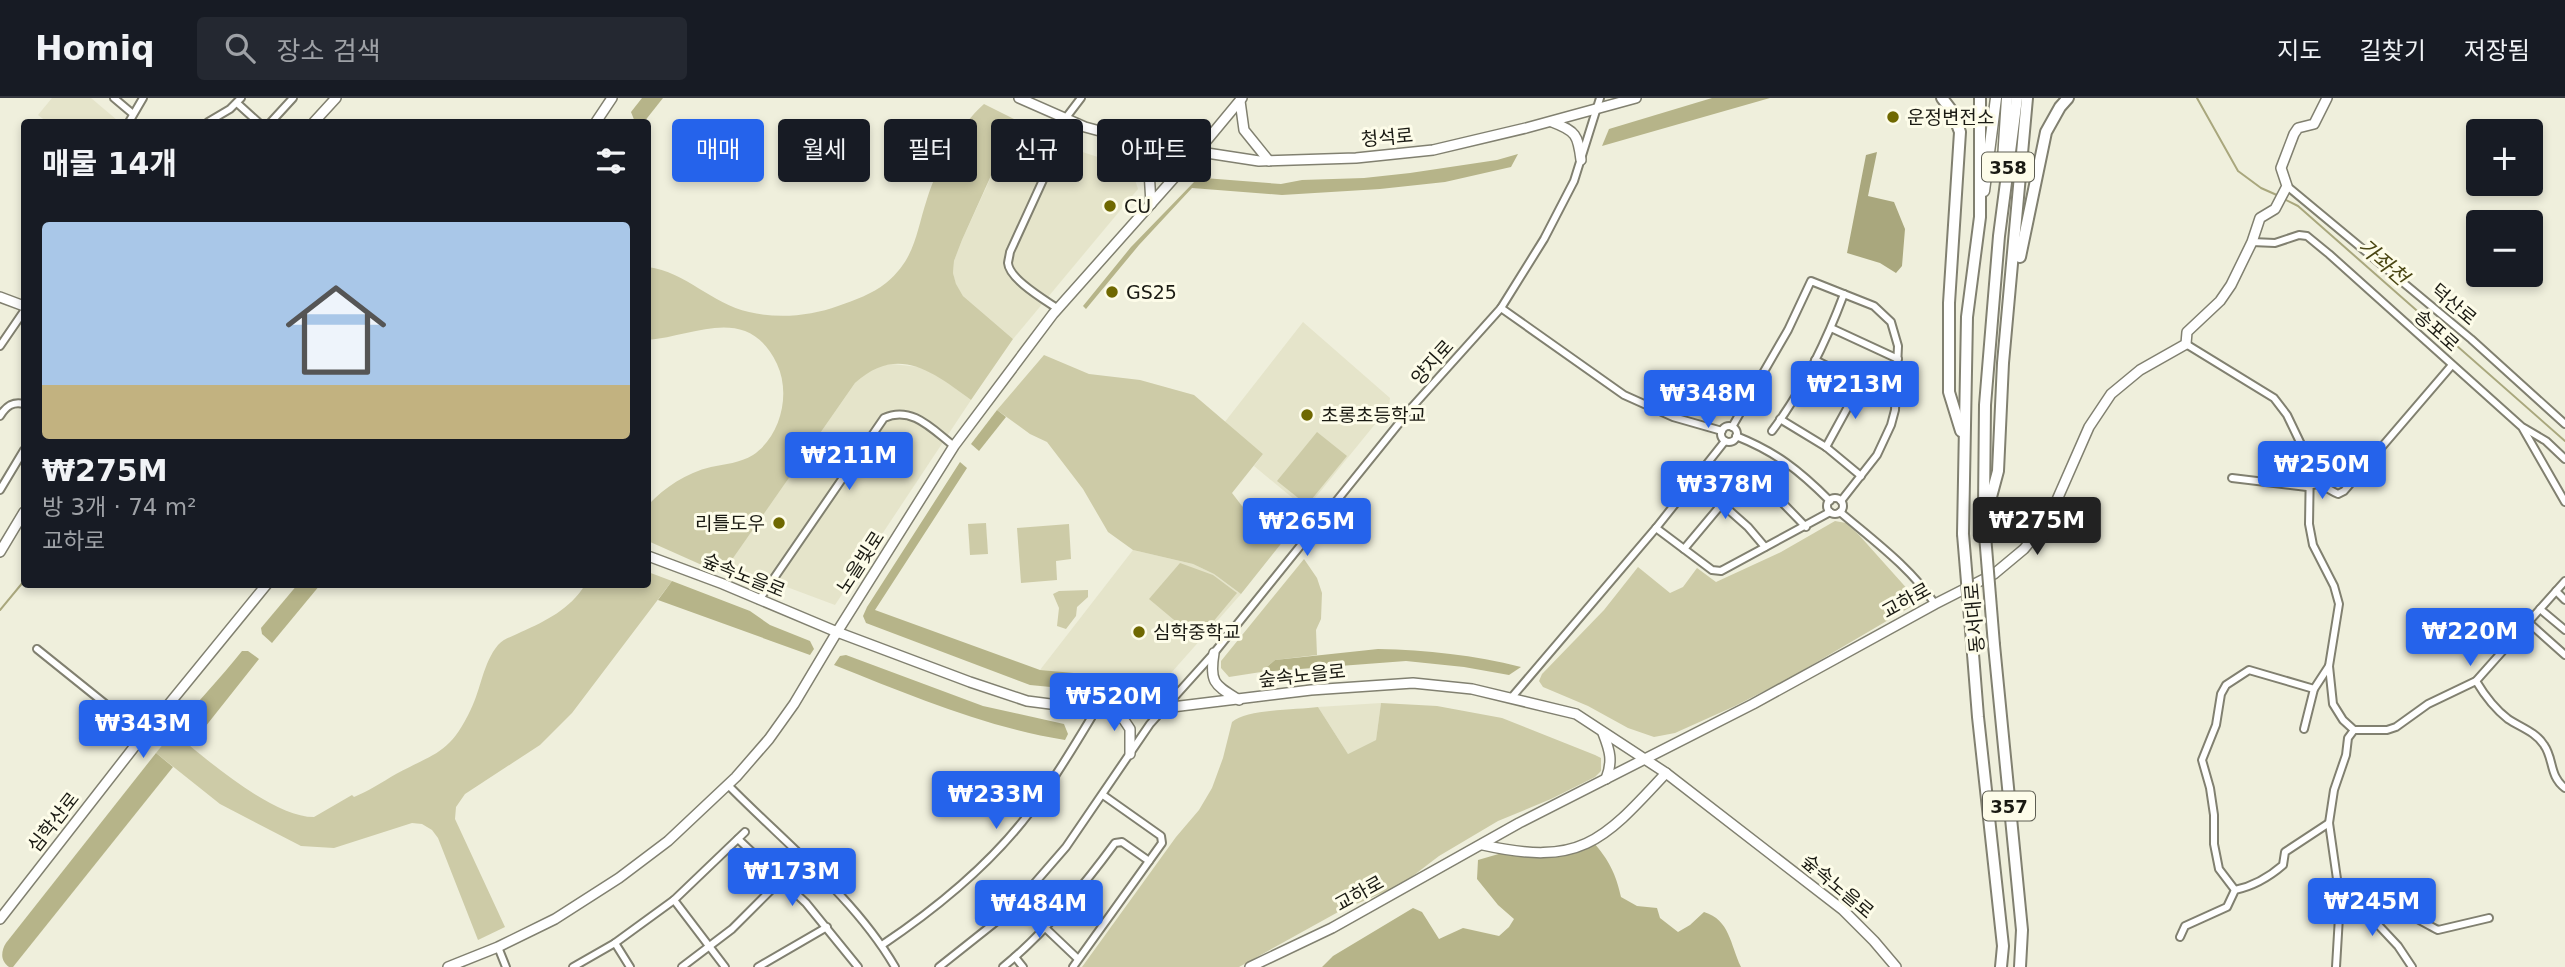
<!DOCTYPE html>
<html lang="ko">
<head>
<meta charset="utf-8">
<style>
  body { margin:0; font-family:"DejaVu Sans","Noto Sans KR",sans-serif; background:#242831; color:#f1f3f6; height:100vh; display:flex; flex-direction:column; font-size:26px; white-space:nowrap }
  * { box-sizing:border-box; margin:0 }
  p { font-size:23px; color:#9ea1a6 }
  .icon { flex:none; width:38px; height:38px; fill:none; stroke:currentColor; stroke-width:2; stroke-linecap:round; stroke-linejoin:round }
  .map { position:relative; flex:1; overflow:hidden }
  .sheet { position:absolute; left:21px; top:21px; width:630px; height:469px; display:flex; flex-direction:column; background:#171b24; border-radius:7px; box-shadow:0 4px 10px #0003 }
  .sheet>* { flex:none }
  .top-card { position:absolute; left:672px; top:21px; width:665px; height:63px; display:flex; gap:14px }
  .fabs { position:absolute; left:2466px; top:21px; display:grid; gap:14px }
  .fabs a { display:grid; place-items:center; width:77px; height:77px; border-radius:7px; background:#171b24; box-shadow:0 4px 10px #0003; font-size:35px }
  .price { position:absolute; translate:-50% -60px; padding:0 16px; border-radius:7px; background:#2563eb; color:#fff; font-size:23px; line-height:46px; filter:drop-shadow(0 2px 4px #0008) }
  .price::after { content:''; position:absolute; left:50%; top:42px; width:21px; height:16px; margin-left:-10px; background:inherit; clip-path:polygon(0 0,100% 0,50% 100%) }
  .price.selected { background:#222; color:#fff }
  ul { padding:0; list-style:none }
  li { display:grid; align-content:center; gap:14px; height:371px; padding:0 21px }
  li+li { border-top:2px solid #363941 }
  li span { display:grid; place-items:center; height:217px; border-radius:7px; color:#555 }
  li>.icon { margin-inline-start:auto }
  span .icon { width:126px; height:126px; fill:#fffc; stroke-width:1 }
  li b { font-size:30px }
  h2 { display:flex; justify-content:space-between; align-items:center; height:84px; padding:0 21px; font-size:30px }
  .pill { padding:0 24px; border-radius:7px; background:#171b24; box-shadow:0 4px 10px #0003; font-size:24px; line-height:63px }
  .pill.selected { background:#2563eb; color:#fff }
  header { display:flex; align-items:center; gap:42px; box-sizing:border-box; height:98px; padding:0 35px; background:#171b24; border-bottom:2px solid #363941 }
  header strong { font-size:33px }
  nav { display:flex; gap:38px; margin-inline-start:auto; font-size:24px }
  .search { width:490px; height:63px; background:#242831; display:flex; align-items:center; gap:18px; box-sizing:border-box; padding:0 24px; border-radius:7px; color:#9ea1a6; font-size:26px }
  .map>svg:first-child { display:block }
  .built { fill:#e5e4ca }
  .green { fill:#cdcba7 }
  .forest { fill:#b6b489 }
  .water { fill:#a9a77d }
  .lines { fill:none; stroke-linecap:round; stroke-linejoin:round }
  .stream { stroke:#a9a77d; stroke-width:2 }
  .street-casing { stroke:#818070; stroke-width:10 }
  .secondary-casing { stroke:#818070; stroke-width:12 }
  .primary-casing { stroke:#818070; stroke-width:13 }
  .highway-casing { stroke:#818070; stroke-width:14 }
  .street { stroke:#fff; stroke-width:6 }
  .secondary { stroke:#fff; stroke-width:9 }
  .primary { stroke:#fff; stroke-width:10 }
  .highway { stroke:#fff; stroke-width:10 }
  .highway-bridge-casing { stroke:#818070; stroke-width:14; stroke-linecap:butt }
  .highway-bridge { stroke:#fff; stroke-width:10 }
  .poi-dot { fill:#6f6800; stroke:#fdfce9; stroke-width:2.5 }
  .labels { text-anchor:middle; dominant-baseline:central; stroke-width:6; stroke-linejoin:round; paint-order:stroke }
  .shield { fill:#fdfce9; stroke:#5e5e53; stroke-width:2 }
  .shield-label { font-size:18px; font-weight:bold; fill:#1a1a13 }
  .poi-label { font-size:19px; fill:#1a1a13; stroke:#fdfce9; text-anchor:start }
  .street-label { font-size:19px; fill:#1a1a13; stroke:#fdfce9 }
  .water-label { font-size:21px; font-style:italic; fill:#4a4613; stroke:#fdfce9 }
</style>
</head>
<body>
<header>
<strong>Homiq</strong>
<div class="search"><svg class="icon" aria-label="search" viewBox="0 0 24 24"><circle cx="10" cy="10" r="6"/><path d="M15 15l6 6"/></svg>장소 검색</div>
<nav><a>지도</a><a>길찾기</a><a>저장됨</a></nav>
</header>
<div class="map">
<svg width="2565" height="869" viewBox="0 0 2565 869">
  <rect width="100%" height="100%" fill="#efefdc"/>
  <g class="built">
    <path d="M52,0h39l26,22 -2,2h-68l-9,-7z"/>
    <path d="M1013,31l118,39 7,21 -125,150 -50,-43 -7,-11 -3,-12 1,-12 8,-21z"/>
    <path d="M1303,224l87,76 -1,9 -83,102 -52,-43 9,-12 -39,-31z"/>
    <path d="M892,266l27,3 15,6 37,27 -136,205 -107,-40 127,-182 12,-11 12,-6z"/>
    <path d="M1133,452l60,14 21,10 27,20 -70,79 -63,3 -68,-6z"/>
    <path d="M1381,605l-5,37 -28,14 -30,-47z"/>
  </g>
  <g class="green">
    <path d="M984,6l32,16 -54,120 -8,21 -1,12 3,11 7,12 50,43 -42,61c-38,-28 -73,-56 -116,-17l-133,191 -74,-33v-36c17,-18 38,-32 63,-38 14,-3 29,-4 42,-12 28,-19 38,-61 24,-91 -29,-61 -82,-28 -129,-24v-73c38,5 64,37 101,45 29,7 62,4 89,-6 17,-6 34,-12 48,-23 30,-25 30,-51 41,-84 11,-34 31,-72 57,-95z"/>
    <path d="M1044,257l45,19 51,6 54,15 69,59 -31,39 10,13 42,34 -43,54 -27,-20 -21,-10 -60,-14 -25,-18 -25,-43 -36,-47 -17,-8 -33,-24z"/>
    <path d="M1317,334l30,24 -40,49 -30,-24z"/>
    <path d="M1835,423l11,2 13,12 60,67 -131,77 -53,27 -60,27 -21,4 -26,-9 -40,-22 -45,-19 -4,-6 3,-7 62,-64 34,-43 32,26 13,-6 14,-19 19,14 65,-30z"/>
    <path d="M986,425l2,31 -18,1 -2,-31z"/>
    <path d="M1069,426l2,35 -15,2 1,19 -36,3 -4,-55z"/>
    <path d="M1304,461l13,19 5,15 -1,26 -5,11 1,25 -42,5 -14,12 -32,5 -8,-9v-7z"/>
    <path d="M1180,465l33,12 24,18 -39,47 -49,-41z"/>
    <path d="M648,474l24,9 -100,132 -32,32 -75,49 -9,13 -1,12 50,108 -27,13 -40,-102 -6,-8 -10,-6 -10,-1 -78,25 -33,-2 -81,-42 -64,-51 17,-21c32,26 99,85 141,85l38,-22 2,2c15,-6 28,-15 42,-23 39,-21 54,-20 75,-65 10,-20 12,-46 27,-64 6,-7 16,-9 23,-13 25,-11 49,-23 64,-47l63,-1z"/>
    <path d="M1088,492v7l-11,10 -1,9 -10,13 -9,-3 2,-18 -6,-14 6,-3z"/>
    <path d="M1381,605l56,3 65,12 93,37 6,3v13l-6,6 -44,22 -53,22 -59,35 -38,29 -61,26 -101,56h-157l94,-130 23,-27 13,-22 11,-30 9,-36c15,-13 65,-12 86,-15l30,47 28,-14z"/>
  </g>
  <g class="forest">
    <path d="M642,0h21l-19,24h-9l-4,-10z"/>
    <path d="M1712,0h58l-168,48 7,-17z"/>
    <path d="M1518,56l-7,13 -66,15 -65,7 -98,6 -90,-7 -53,57 -53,64 -3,-3 48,-59 64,-66 9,-3 77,6 21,-4 62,-2 46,-5 87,-13z"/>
    <path d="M997,312l9,7 -27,34 -8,-7z"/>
    <path d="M960,364l7,6 -92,142 165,60 68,6 63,-3 -15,16 -64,2 -62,-6 -164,-62 -3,-7 4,-9z"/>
    <path d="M672,483l78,30 20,14 40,16 4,8 -4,6 -152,-55z"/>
    <path d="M298,486l22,1 -48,58 -10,-9 -1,-6z"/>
    <path d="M1378,551c49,1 96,6 143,18l-12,8 -45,-8 -58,-6 -145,11 14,-12z"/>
    <path d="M242,553h6l11,8 -69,87 -17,-14c22,-28 47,-53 69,-81z"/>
    <path d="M846,557l137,51 81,18 4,10 -3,6c-81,-13 -155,-45 -231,-75l6,-9z"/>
    <path d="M156,655l17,14 -160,200h-4c-9,-6 -8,-16 -3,-24z"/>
    <path d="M1593,744c16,18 23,32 28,55l16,9 20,2 3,10 18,14 12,-7 14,-13c26,8 26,32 37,55h-419l11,-11 80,-48 9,4 17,27 24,-11 36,8 10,-9 5,-8 -16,-14 -21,-26 1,-19 24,-7 38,-1z"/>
  </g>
  <path class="water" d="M1877,54l-9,44 26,6 11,27 -3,37 -6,7 -16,-10 -33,-10 19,-98z"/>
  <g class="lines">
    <g class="stream">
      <path d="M2197,0l41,73 23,17 18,8"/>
      <path d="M2284,101l14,7 267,235"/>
      <path d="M0,512l24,-29"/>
    </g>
    <defs>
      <g id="street">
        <path d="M114,0l19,16"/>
        <path d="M237,5l21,19"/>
        <path d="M1065,21l16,-21"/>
        <path d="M129,24l14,-24"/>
        <path d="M208,24l22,-13 11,-11"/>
        <path d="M271,24l22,-24"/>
        <path d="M2287,88l184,153 94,85"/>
        <path d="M2252,144l23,1 24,-8 8,1 22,18 193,173 43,75"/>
        <path d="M1501,210l123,87 49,22 49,14"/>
        <path d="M1058,211c-13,-9 -49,-30 -50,-46 0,-1 2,-10 2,-11l60,-131"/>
        <path d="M1831,230l67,31"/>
        <path d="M2186,246l88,54 13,17 23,48 -1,61 4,21 21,41 5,18 -10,62 4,38 10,16 11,10"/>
        <path d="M0,248l24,-35"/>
        <path d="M1815,262l81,40"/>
        <path d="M0,318c6,-10 13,-15 24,-12"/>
        <path d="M1780,321l46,28 35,29"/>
        <circle cx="1729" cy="336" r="8"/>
        <path d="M1732,329l56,-97 23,-49 63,25 17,16 7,24 -3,64 -4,15 -14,30 -36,46"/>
        <path d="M2524,330l22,13 19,18"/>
        <path d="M1772,333c31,-41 54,-89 72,-137"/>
        <path d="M1736,338c40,16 63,34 94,65"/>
        <path d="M1826,349l35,-64"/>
        <path d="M2232,380l75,9c13,-7 19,2 31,7l6,-3 108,-126"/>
        <path d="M0,392l24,-40"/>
        <circle cx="1835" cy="408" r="8"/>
        <path d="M1722,406l26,23 17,20"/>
        <path d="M1840,414c34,29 70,55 95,92"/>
        <path d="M1656,430l56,42 9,1 109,-59"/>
        <path d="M1684,451l62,-74 24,15 36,37"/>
        <path d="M2556,493l9,9"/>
        <path d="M759,502l125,-182c28,-13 49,12 70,28"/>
        <path d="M2540,511l25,21"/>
        <path d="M2528,524l37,33"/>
        <path d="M37,551l107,86"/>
        <path d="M2476,583c9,15 19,28 32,38 12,8 28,13 36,26 10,14 5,31 21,43"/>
        <path d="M1512,599l144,-169 69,-87"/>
        <path d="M2304,631l10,-40 15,-23"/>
        <path d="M2354,632h33l9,-3 32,-23 48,-23 89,-100"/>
        <path d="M728,687c56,57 127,113 167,182"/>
        <path d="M738,741l68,64 52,64"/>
        <path d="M2235,792l-16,-21 -5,-25v-29l-4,-27 -8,-28 14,-35 5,-31 5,-9 23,-15 65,19"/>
        <path d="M674,802l51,67"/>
        <path d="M2340,802l28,14 30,32 14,21"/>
        <path d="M1017,803l61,58"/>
        <path d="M2368,816c34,-8 41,1 70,16l51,-12"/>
        <path d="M2180,839l5,-11 42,-19 8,-17c19,-4 33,-12 48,-25l2,-13 44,-29"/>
        <path d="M615,845l15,24"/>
        <path d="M882,847c55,-37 108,-80 148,-133 25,-33 46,-69 67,-104"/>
        <path d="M498,849l8,20"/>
        <path d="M1015,859l8,10"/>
        <path d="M573,869l42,-24 59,-43 71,-68"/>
        <path d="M682,869l50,-38 70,-70"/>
        <path d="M758,869l69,-40"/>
        <path d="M939,869l58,-46 36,-36 33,-38 84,-123 64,-71 199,-247 88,-98 43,-69 30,-58 26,-83"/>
        <path d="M1003,869c43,-35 79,-79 112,-124l7,-1 27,19"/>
        <path d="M1073,869l89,-124 -1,-7 -58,-41"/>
        <path d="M2336,869l4,-67 -11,-77 5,-33 12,-35 2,-17 6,-8"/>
      </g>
      <g id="secondary">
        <path d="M1019,0l66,29 63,17 111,17 97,-3 77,-8 93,-22 110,-30"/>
        <path d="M1240,3l4,29 25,31"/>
        <path d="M314,24l22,-24"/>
        <path d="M596,24l16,-24"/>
        <path d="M1552,24c24,9 26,13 29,38"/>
        <path d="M1132,42l17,30 2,34"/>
        <path d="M0,199l24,9"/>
        <path d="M0,454l24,-40"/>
        <path d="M648,458l75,28 114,48 133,50 57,19 39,5 98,2 147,-18 102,-7 59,6 104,25 90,59 177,137 31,31 22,26"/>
        <path d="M1214,555c-5,30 1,32 25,47"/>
        <path d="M1116,610l14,21v25"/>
        <path d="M1603,635c7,18 10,28 3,46"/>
        <path d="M1483,747c98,22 120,-4 183,-72"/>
        <path d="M0,821l138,-177 129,-158"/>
        <path d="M448,869l50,-20 57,-28 64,-41 49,-37 68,-64 33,-38 25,-35 43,-72 117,-186 99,-132 145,-163 44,-53"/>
        <path d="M1250,869l82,-39 187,-105 234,-119 182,-100 59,-30 30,-25 25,-31 40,-91 22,-33 29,-24 46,-26 1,-12 33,-31 11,-16 21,-43 8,-24 15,-9 12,-23 -6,-18 13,-34 4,-6 16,-4 13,-26"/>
      </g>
      <g id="primary">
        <path d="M2002,78l5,-78"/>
        <path d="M1984,93l12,-93"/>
      </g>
      <g id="highway">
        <path d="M1942,0l10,13 8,21 -11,171v89l12,39"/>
        <path d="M2020,159l26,-125 14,-25 8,-9"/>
        <path d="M1984,408l1,-101 14,-169 18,-138"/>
        <path d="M1984,425l14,-52 5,-108 24,-265"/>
        <path d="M1963,436l4,-217 13,-100v-119"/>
        <path d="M1994,547l28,285 -2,37"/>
        <path d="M1973,556l5,63 25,229 -2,21"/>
      </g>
    </defs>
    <use href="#street" class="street-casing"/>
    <use href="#secondary" class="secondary-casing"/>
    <use href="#primary" class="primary-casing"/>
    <use href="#highway" class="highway-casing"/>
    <use href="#street" class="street"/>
    <use href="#secondary" class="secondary"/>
    <use href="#primary" class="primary"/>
    <use href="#highway" class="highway"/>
    <defs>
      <g id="highway-bridge">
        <path d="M1984,425l10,122"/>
        <path d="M1963,436l10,120"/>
      </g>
    </defs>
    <use href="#highway-bridge" class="highway-bridge-casing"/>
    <use href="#highway-bridge" class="highway-bridge"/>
  </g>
  <g class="poi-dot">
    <circle cx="1893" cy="19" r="7"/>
    <circle cx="1110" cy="108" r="7"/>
    <circle cx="1112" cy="194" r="7"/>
    <circle cx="1307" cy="317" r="7"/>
    <circle cx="779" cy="425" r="7"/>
    <circle cx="1139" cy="534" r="7"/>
  </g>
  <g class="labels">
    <g class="shield">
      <rect x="1982" y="54.5" width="52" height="29" rx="5"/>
      <rect x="1983" y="693.5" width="52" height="29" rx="5"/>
    </g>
    <g class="shield-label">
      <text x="2008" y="69">358</text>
      <text x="2009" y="708">357</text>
    </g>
    <g class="poi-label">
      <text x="1907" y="19">운정변전소</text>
      <text x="1124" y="108">CU</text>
      <text x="1126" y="194">GS25</text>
      <text x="1321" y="317">초롱초등학교</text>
      <text x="765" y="425" text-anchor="end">리틀도우</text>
      <text x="1153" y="534">심학중학교</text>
    </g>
    <g class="street-label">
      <text transform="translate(1387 39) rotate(-5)">청석로</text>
      <text transform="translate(2454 206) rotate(40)">덕산로</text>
      <text transform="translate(2437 232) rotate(42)">송포로</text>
      <text transform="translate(1432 264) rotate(-48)">양지로</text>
      <text transform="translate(860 464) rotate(-57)">노을빛로</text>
      <text transform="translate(744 477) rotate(22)">숲속노을로</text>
      <text transform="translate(1906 502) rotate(-29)">교하로</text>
      <text transform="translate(1974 520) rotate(-95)">동서대로</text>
      <text transform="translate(1302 577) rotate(-6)">숲속노을로</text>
      <text transform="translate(53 724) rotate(-52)">심학산로</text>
      <text transform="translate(1838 788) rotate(40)">숲속노을로</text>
      <text transform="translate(1359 795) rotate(-29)">교하로</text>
    </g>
    <g class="water-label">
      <text transform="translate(2383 164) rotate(41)">가좌천</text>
    </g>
  </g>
</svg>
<div class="fabs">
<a>+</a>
<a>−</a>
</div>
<b class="price" style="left:1855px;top:323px">₩213M</b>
<b class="price" style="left:1708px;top:332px">₩348M</b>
<b class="price" style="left:849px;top:394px">₩211M</b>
<b class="price" style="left:2322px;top:403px">₩250M</b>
<b class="price" style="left:1725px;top:423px">₩378M</b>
<b class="price selected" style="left:2037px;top:459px">₩275M</b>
<b class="price" style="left:1307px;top:460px">₩265M</b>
<b class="price" style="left:2470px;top:570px">₩220M</b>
<b class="price" style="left:1114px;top:635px">₩520M</b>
<b class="price" style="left:143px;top:662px">₩343M</b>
<b class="price" style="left:996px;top:733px">₩233M</b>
<b class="price" style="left:792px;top:810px">₩173M</b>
<b class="price" style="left:2372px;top:840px">₩245M</b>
<b class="price" style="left:1039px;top:842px">₩484M</b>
<div class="top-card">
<a class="pill selected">매매</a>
<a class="pill">월세</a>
<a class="pill">필터</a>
<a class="pill">신규</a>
<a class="pill">아파트</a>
</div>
<section class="sheet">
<h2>매물 14개<svg class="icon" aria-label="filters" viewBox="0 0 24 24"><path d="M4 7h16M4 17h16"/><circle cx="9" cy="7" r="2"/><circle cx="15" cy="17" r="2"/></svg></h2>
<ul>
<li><span style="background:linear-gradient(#a9c7e8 75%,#c2b280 0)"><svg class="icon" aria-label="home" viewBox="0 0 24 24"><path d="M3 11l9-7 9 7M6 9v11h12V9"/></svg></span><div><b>₩275M</b><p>방 3개 · 74 m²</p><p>교하로</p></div></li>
</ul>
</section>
</div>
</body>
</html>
